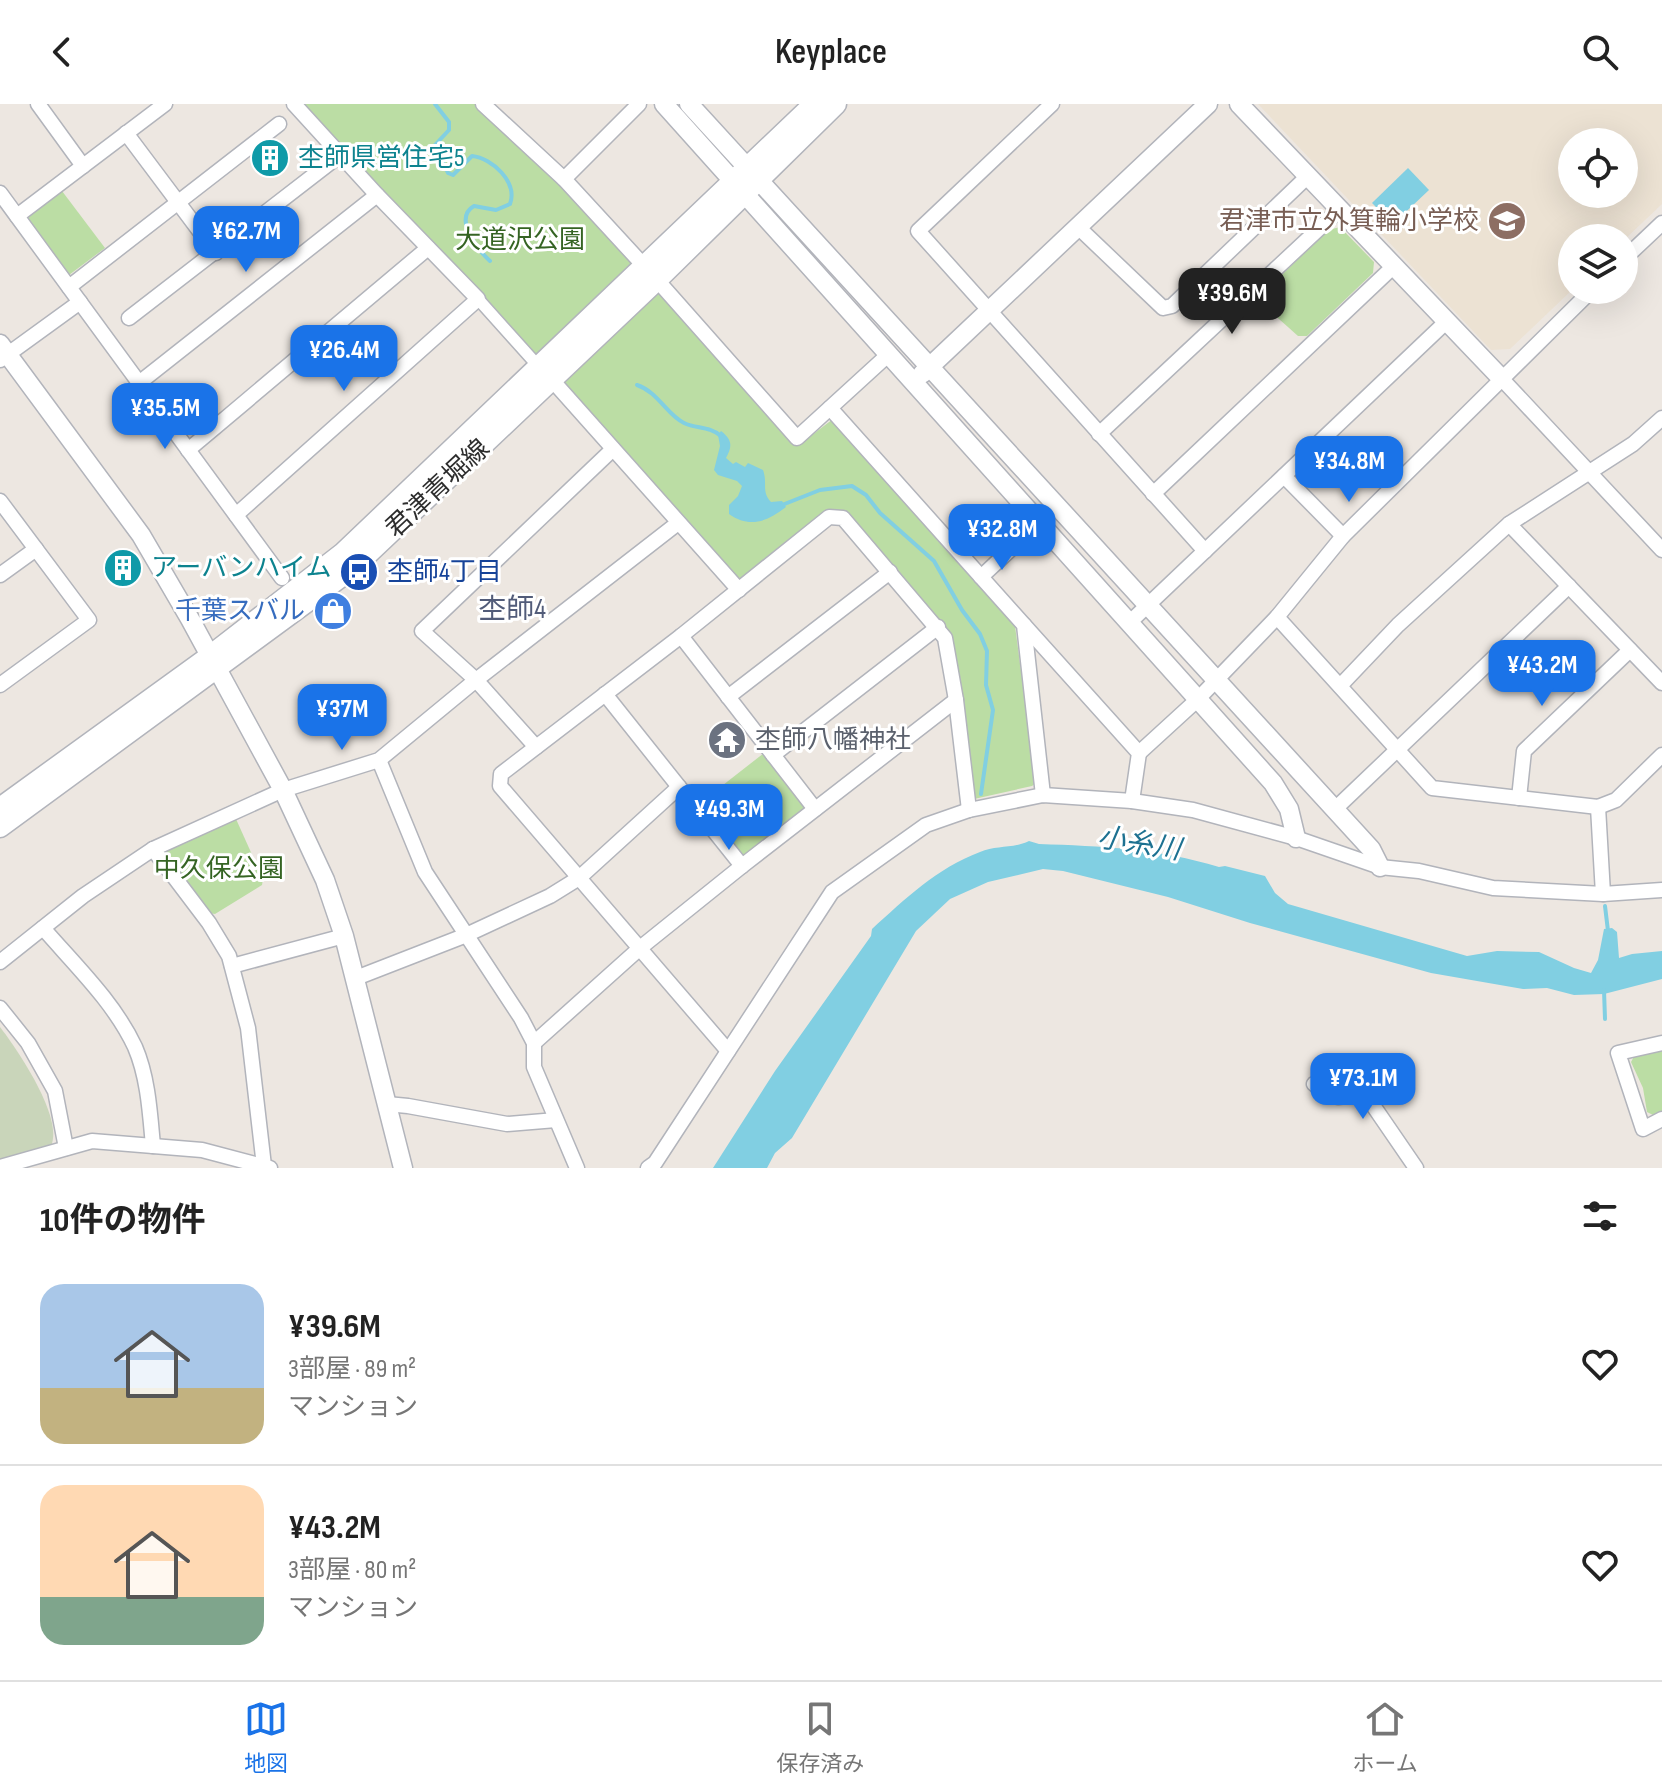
<!DOCTYPE html>
<html lang="ja">
<head>
<meta charset="utf-8">
<style>
  body { margin:0; font-family:"Sofia Sans Condensed","Noto Sans JP",sans-serif; background:#f2f2f2; color:#222; height:100vh; display:flex; flex-direction:column; font-size:30px; white-space:nowrap }
  * { box-sizing:border-box; margin:0 }
  p { font-size:26px; color:#767676 }
  .icon { flex:none; width:44px; height:44px; fill:none; stroke:currentColor; stroke-width:2; stroke-linecap:round; stroke-linejoin:round }
  .map { position:relative; height:1064px; overflow:hidden }
  .drawer { display:flex; flex-direction:column; background:#fff; flex:1 }
  .drawer>* { flex:none }
  .buttons { position:absolute; left:1558px; top:24px; display:grid; gap:16px }
  .buttons a { display:grid; place-items:center; width:80px; height:80px; border-radius:50%; background:#fff; box-shadow:0 8px 32px #0002; font-size:40px }
  .price { position:absolute; translate:-50% -68px; padding:0 18px; border-radius:16px; background:#1a73e8; color:#fff; font-size:26px; line-height:52px; filter:drop-shadow(0 2px 4px #0008) }
  .price::after { content:''; position:absolute; left:50%; top:48px; width:24px; height:18px; margin-left:-12px; background:inherit; clip-path:polygon(0 0,100% 0,50% 100%) }
  .price.active { background:#222; color:#fff }
  ul { padding:0; list-style:none }
  li { display:flex; align-items:center; gap:24px; height:200px; padding:0 40px }
  li+li { border-top:2px solid #e0e0e0 }
  li span { display:grid; place-items:center; flex:none; width:224px; height:160px; border-radius:24px; color:#555 }
  li>.icon { margin-inline-start:auto }
  span .icon { width:96px; height:96px; fill:#fffc; stroke-width:1 }
  li b { font-size:34px }
  h2 { display:flex; justify-content:space-between; align-items:center; height:96px; padding:0 40px; font-size:34px }
  header { display:flex; justify-content:space-between; align-items:center; height:104px; padding:0 40px; background:#fff; font-size:36px; font-weight:600 }
  .tab-bar { display:flex; justify-content:space-around; align-items:center; height:112px; border-top:2px solid #e0e0e0; background:#fff; font-size:22px; color:#767676 }
  .tab-bar a { display:grid; justify-items:center; gap:4px }
  .tab-bar .active { color:#1a73e8 }
  .map>svg:first-child { display:block }
  .education { fill:#ece2d3; fill-rule:evenodd }
  .green { fill:#bbdda4 }
  .cemetery { fill:#c9d5ba }
  .water { fill:#81cfe2 }
  .lines { fill:none; stroke-linecap:round; stroke-linejoin:round }
  .stream { stroke:#81cfe2; stroke-width:4 }
  .pedestrian-casing { stroke:#b2b4bb; stroke-width:14 }
  .minor-casing { stroke:#b2b4bb; stroke-width:17 }
  .tertiary-casing { stroke:#b2b4bb; stroke-width:21 }
  .secondary-casing { stroke:#b2b4bb; stroke-width:23 }
  .pedestrian { stroke:#fff; stroke-width:11 }
  .minor { stroke:#fff; stroke-width:14 }
  .tertiary { stroke:#fff; stroke-width:18 }
  .secondary { stroke:#fff; stroke-width:20 }
  .labels { text-anchor:middle; dominant-baseline:central; stroke-width:6; stroke-linejoin:round; paint-order:stroke }
  .culture-label { font-size:26px; fill:#0d838f; stroke:#fff; text-anchor:start }
  .education-label { font-size:26px; fill:#785e54; stroke:#fff; text-anchor:end }
  .park-label { font-size:26px; fill:#356423; stroke:#fff }
  .street-label { font-size:26px; fill:#2d2d2d; stroke:#fff }
  .transit-label { font-size:26px; fill:#164399; stroke:#fff; text-anchor:start }
  .shop-label { font-size:26px; fill:#366cbe; stroke:#fff; text-anchor:end }
  .worship-label { font-size:26px; fill:#5b616d; stroke:#fff; text-anchor:start }
  .neighbourhood-label { font-size:28px; fill:#525c79; stroke:#fff }
  .water-label { font-size:28px; font-style:italic; fill:#1d7191; stroke:#fff }
</style>
</head>
<body>
<header><svg class="icon" aria-label="back" viewBox="0 0 24 24"><path d="M15 5l-7 7 7 7"/></svg>Keyplace<svg class="icon" aria-label="search" viewBox="0 0 24 24"><circle cx="10" cy="10" r="6"/><path d="M15 15l6 6"/></svg></header>
<div class="map">
<svg width="1662" height="1064" viewBox="0 0 1662 1064">
  <rect width="100%" height="100%" fill="#ede7e1"/>
  <path class="education" d="M1258,0h404v100l-38,36v-2h-52v52l-62,59 -19,1zM1572,38h52v52h-52z"/>
  <g class="green">
    <path d="M300,0h176l84,78 239,263 34,-26 182,207 21,157 -4,3 -58,13 -24,-164 -108,-123 -98,67 -8,-2z"/>
    <path d="M62,87l43,57 -36,27 -41,-54 1,-5z"/>
    <path d="M1340,123l34,35 -1,11 -66,63h-9l-36,-32 -1,-9 67,-65z"/>
    <path d="M764,649l41,52 -1,5 -59,45h-6l-39,-52z"/>
    <path d="M229,714l7,1 27,60 -1,6 -47,29 -6,-1 -46,-57 1,-7z"/>
    <path d="M1662,944v65l-7,3 -8,-4 -4,-24 -12,-26 5,-9z"/>
  </g>
  <path class="cemetery" d="M0,923c17,22 64,91 51,119l-51,15z"/>
  <g class="water">
    <path d="M1408,64l21,22 -36,34 -21,-21z"/>
    <path d="M721,327c12,9 11,16 5,27l7,6 3,-2 9,5 3,-4 15,7c5,14 -2,21 8,32l11,-1 4,6c-18,14 -36,22 -57,7v-9l9,-9 4,-10 -5,-5 -19,-6 -4,-5 6,-24 -2,-11z"/>
    <path d="M1029,737l10,3c62,2 121,5 180,23l6,-1 40,10 10,17 13,11 179,52 30,-5 42,1 35,16 17,5 7,-13 6,-31 8,-1 5,4 2,26 13,-4 30,-3v28l-58,15 -30,1 -27,-7 -24,1 -92,-16 -181,-50 -82,-26 -105,-26 -20,-2 -55,13 -38,17 -34,32 -124,207 -17,15 -8,15h-54l62,-97 96,-135 1,-7c33,-30 65,-61 108,-77 16,-7 33,-3 49,-11z"/>
  </g>
  <g class="lines">
    <g class="stream">
      <path d="M435,0l14,18v8l-14,15 13,28 5,2 19,-19c20,2 46,26 38,48l-14,6 -22,-4c-21,12 3,43 16,55"/>
      <path d="M637,281c21,7 30,30 47,38 13,6 25,3 37,13"/>
      <path d="M782,401l38,-15 32,-4 14,9 14,18 54,48 28,49 18,24 7,17 -1,34 7,25 -12,84"/>
      <path d="M1605,802l3,25"/>
      <path d="M1604,886l1,29"/>
    </g>
    <defs>
      <path id="pedestrian" d="M478,195l61,68"/>
      <g id="minor">
        <path d="M38,0l45,62"/>
        <path d="M483,0l81,75 81,88"/>
        <path d="M1052,0l-134,127 287,320"/>
        <path d="M126,29l90,120"/>
        <path d="M564,75l75,-75"/>
        <path d="M0,89l282,385"/>
        <path d="M17,112l148,-112"/>
        <path d="M1078,123l85,81 9,-2 136,-130"/>
        <path d="M1624,155l38,-36"/>
        <path d="M657,176l140,158 92,-84"/>
        <path d="M69,183l210,-163"/>
        <path d="M129,214l211,-163"/>
        <path d="M0,256l80,-58"/>
        <path d="M1501,274l161,172"/>
        <path d="M552,276l187,210"/>
        <path d="M139,279l238,-188"/>
        <path d="M830,304l194,217 19,170"/>
        <path d="M1099,330l241,-225"/>
        <path d="M188,346l240,-202"/>
        <path d="M1284,372l59,60"/>
        <path d="M1153,390l241,-228"/>
        <path d="M0,397l89,119 -89,65"/>
        <path d="M236,411l242,-216 -101,-104 -83,-91"/>
        <path d="M1509,420l153,159"/>
        <path d="M0,471l36,-26"/>
        <path d="M981,473l76,-71"/>
        <path d="M1277,513l155,171 166,19 18,-7 46,-45"/>
        <path d="M1129,519l318,-302"/>
        <path d="M1024,521l115,128 -7,48"/>
        <path d="M681,532l134,173"/>
        <path d="M1340,582l58,-61 111,-101 124,-80 29,-26"/>
        <path d="M605,590l137,172"/>
        <path d="M728,593l162,-125"/>
        <path d="M536,643l-60,-67 -54,-49 191,-182"/>
        <path d="M1139,649l58,-53 80,-83 66,-81 249,-246"/>
        <path d="M773,651l165,-128"/>
        <path d="M379,656l46,112 96,146 13,25v24l43,101"/>
        <path d="M1519,694l5,-47 106,-101"/>
        <path d="M1598,703l5,87"/>
        <path d="M1335,705l234,-223"/>
        <path d="M153,745l56,74 20,33 19,72 16,138"/>
        <path d="M43,824c32,37 71,74 92,119 13,30 15,66 18,99"/>
        <path d="M0,858l83,-66 70,-47 130,-59 96,-30 97,-80 202,-157"/>
        <path d="M232,862l112,-30"/>
        <path d="M356,874l108,-42 86,-40 29,-18 100,-91"/>
        <path d="M0,904l28,35 27,48 11,57"/>
        <path d="M534,939l106,-95 102,-82 214,-166"/>
        <path d="M1662,939l-44,10 25,76 19,-10"/>
        <path d="M728,947l-228,-265 1,-12 180,-138 148,-119 14,1 102,120 11,62 13,110"/>
        <path d="M1314,980l24,13 16,-2 14,3 48,70"/>
        <path d="M387,1000l21,2 99,18 49,-4"/>
        <path d="M0,1063l92,-26 110,9 68,18"/>
        <path d="M648,1064l7,-5 177,-271 94,-67 43,-15 74,-15 89,6 61,9 103,28 84,29 39,4 74,17 110,6 59,-4"/>
      </g>
      <g id="tertiary">
        <path d="M664,0l609,679 16,26 7,29"/>
        <path d="M689,0l682,745 9,18"/>
        <path d="M1239,0l262,274"/>
        <path d="M0,240l141,191 49,84 93,171 42,90 19,56 59,232"/>
        <path d="M922,270l286,-270"/>
      </g>
      <g id="secondary">
        <path d="M0,704l210,-152 133,-103 471,-449"/>
        <path d="M0,723l353,-259 304,-288 179,-176"/>
      </g>
    </defs>
    <use href="#pedestrian" class="pedestrian-casing"/>
    <use href="#minor" class="minor-casing"/>
    <use href="#tertiary" class="tertiary-casing"/>
    <use href="#secondary" class="secondary-casing"/>
    <use href="#pedestrian" class="pedestrian"/>
    <use href="#minor" class="minor"/>
    <use href="#tertiary" class="tertiary"/>
    <use href="#secondary" class="secondary"/>
  </g>
  <defs>
    <symbol id="building-disc" viewBox="-11 -11 22 22"><circle r="9.5" fill="#0f9aa8" stroke="#fff"/><path d="M-4-6H4V6H1V3H-1V6H-4ZM-2.5-4.3h1.7v1.8h-1.7ZM.8-4.3h1.7v1.8H.8ZM-2.5-1h1.7V.8h-1.7ZM.8-1h1.7V.8H.8Z" fill="#fff"/></symbol>
    <symbol id="school-disc" viewBox="-11 -11 22 22"><circle r="9.5" fill="#8d6e63" stroke="#fff"/><path d="M0-5L7-2L0 1L-7-2ZM-4 1L0 2.5L4 1V4Q0 6-4 4Z" fill="#fff"/></symbol>
    <symbol id="bus-disc" viewBox="-11 -11 22 22"><circle r="9.5" fill="#1a4fb4" stroke="#fff"/><path d="M-5-6H5V4H4V6H2V4H-2V6H-4V4H-5ZM-3.5-4V0h7V-4ZM-3.5 1.2v1.5H-2V1.2ZM2 1.2v1.5H3.5V1.2Z" fill="#fff"/></symbol>
    <symbol id="shop-disc" viewBox="-11 -11 22 22"><circle r="9.5" fill="#3f7fe0" stroke="#fff"/><path d="M-5-2.5h2.3a2.7 3.5 0 0 1 5.4 0H5L5.5 6h-11ZM-1.5-2.5h3a1.5 2.3 0 0 0-3 0Z" fill="#fff"/></symbol>
    <symbol id="temple-disc" viewBox="-11 -11 22 22"><circle r="9.5" fill="#6b7280" stroke="#fff"/><path d="M0-6L5-2H3V0L6.5 2.5H4V6H1.5V3h-3V6H-4V2.5H-6.5L-3 0V-2H-5Z" fill="#fff"/></symbol>
  </defs>
  <g fill-rule="evenodd">
    <use href="#building-disc" x="248" y="32" width="44" height="44"/>
    <use href="#school-disc" x="1485" y="95" width="44" height="44"/>
    <use href="#building-disc" x="101" y="442" width="44" height="44"/>
    <use href="#bus-disc" x="337" y="446" width="44" height="44"/>
    <use href="#shop-disc" x="311" y="485" width="44" height="44"/>
    <use href="#temple-disc" x="705" y="614" width="44" height="44"/>
  </g>
  <g class="labels">
    <g class="culture-label">
      <text x="298" y="54">杢師県営住宅5</text>
      <text x="151" y="464">アーバンハイム</text>
    </g>
    <g class="education-label">
      <text x="1479" y="117">君津市立外箕輪小学校</text>
    </g>
    <g class="park-label">
      <text x="520" y="136">大道沢公園</text>
      <text x="219" y="765">中久保公園</text>
    </g>
    <g class="street-label">
      <text transform="translate(438 385) rotate(-43)">君津青堀線</text>
    </g>
    <g class="transit-label">
      <text x="387" y="468">杢師4丁目</text>
    </g>
    <g class="shop-label">
      <text x="305" y="507">千葉スバル</text>
    </g>
    <g class="worship-label">
      <text x="755" y="636">杢師八幡神社</text>
    </g>
    <g class="neighbourhood-label">
      <text x="512" y="505">杢師4</text>
    </g>
    <g class="water-label">
      <text transform="translate(1139 740) rotate(9)">小糸川</text>
    </g>
  </g>
</svg>
<div class="buttons">
<a><svg class="icon" aria-label="locate" viewBox="0 0 24 24"><circle cx="12" cy="12" r="6"/><path d="M12 2v4M12 18v4M2 12h4M18 12h4"/></svg></a>
<a><svg class="icon" aria-label="layers" viewBox="0 0 24 24"><path d="M12 4l9 5-9 5-9-5zM3 14l9 5 9-5"/></svg></a>
</div>
<b class="price" style="left:246px;top:170px">¥62.7M</b>
<b class="price active" style="left:1232px;top:232px">¥39.6M</b>
<b class="price" style="left:344px;top:289px">¥26.4M</b>
<b class="price" style="left:165px;top:347px">¥35.5M</b>
<b class="price" style="left:1349px;top:400px">¥34.8M</b>
<b class="price" style="left:1002px;top:468px">¥32.8M</b>
<b class="price" style="left:1542px;top:604px">¥43.2M</b>
<b class="price" style="left:342px;top:648px">¥37M</b>
<b class="price" style="left:729px;top:748px">¥49.3M</b>
<b class="price" style="left:1363px;top:1017px">¥73.1M</b>
</div>
<section class="drawer">
<h2>10件の物件<svg class="icon" aria-label="filters" viewBox="0 0 24 24"><path d="M4 7h16M4 17h16"/><circle cx="9" cy="7" r="2"/><circle cx="15" cy="17" r="2"/></svg></h2>
<ul>
<li><span style="background:linear-gradient(#a9c7e8 65%,#c2b280 0)"><svg class="icon" aria-label="home" viewBox="0 0 24 24"><path d="M3 11l9-7 9 7M6 9v11h12V9"/></svg></span><div><b>¥39.6M</b><p>3部屋 · 89 m²</p><p>マンション</p></div><svg class="icon" aria-label="heart" viewBox="0 0 24 24"><path d="M12 20l-8-8c-3-5 5-10 8-4 3-6 11-1 8 4z"/></svg></li>
<li><span style="background:linear-gradient(#ffd9b3 70%,#7fa58c 0)"><svg class="icon" aria-label="home" viewBox="0 0 24 24"><path d="M3 11l9-7 9 7M6 9v11h12V9"/></svg></span><div><b>¥43.2M</b><p>3部屋 · 80 m²</p><p>マンション</p></div><svg class="icon" aria-label="heart" viewBox="0 0 24 24"><path d="M12 20l-8-8c-3-5 5-10 8-4 3-6 11-1 8 4z"/></svg></li>
</ul>
</section>
<nav class="tab-bar">
<a class="active"><svg class="icon" aria-label="map" viewBox="0 0 24 24"><path d="M3 6l6-2 6 2 6-2v14l-6 2-6-2-6 2zM9 4v14M15 6v14"/></svg>地図</a>
<a><svg class="icon" aria-label="saved" viewBox="0 0 24 24"><path d="M7 4h10v16l-5-4-5 4z"/></svg>保存済み</a>
<a><svg class="icon" aria-label="home" viewBox="0 0 24 24"><path d="M3 11l9-7 9 7M6 9v11h12V9"/></svg>ホーム</a>
</nav>
</body>
</html>
